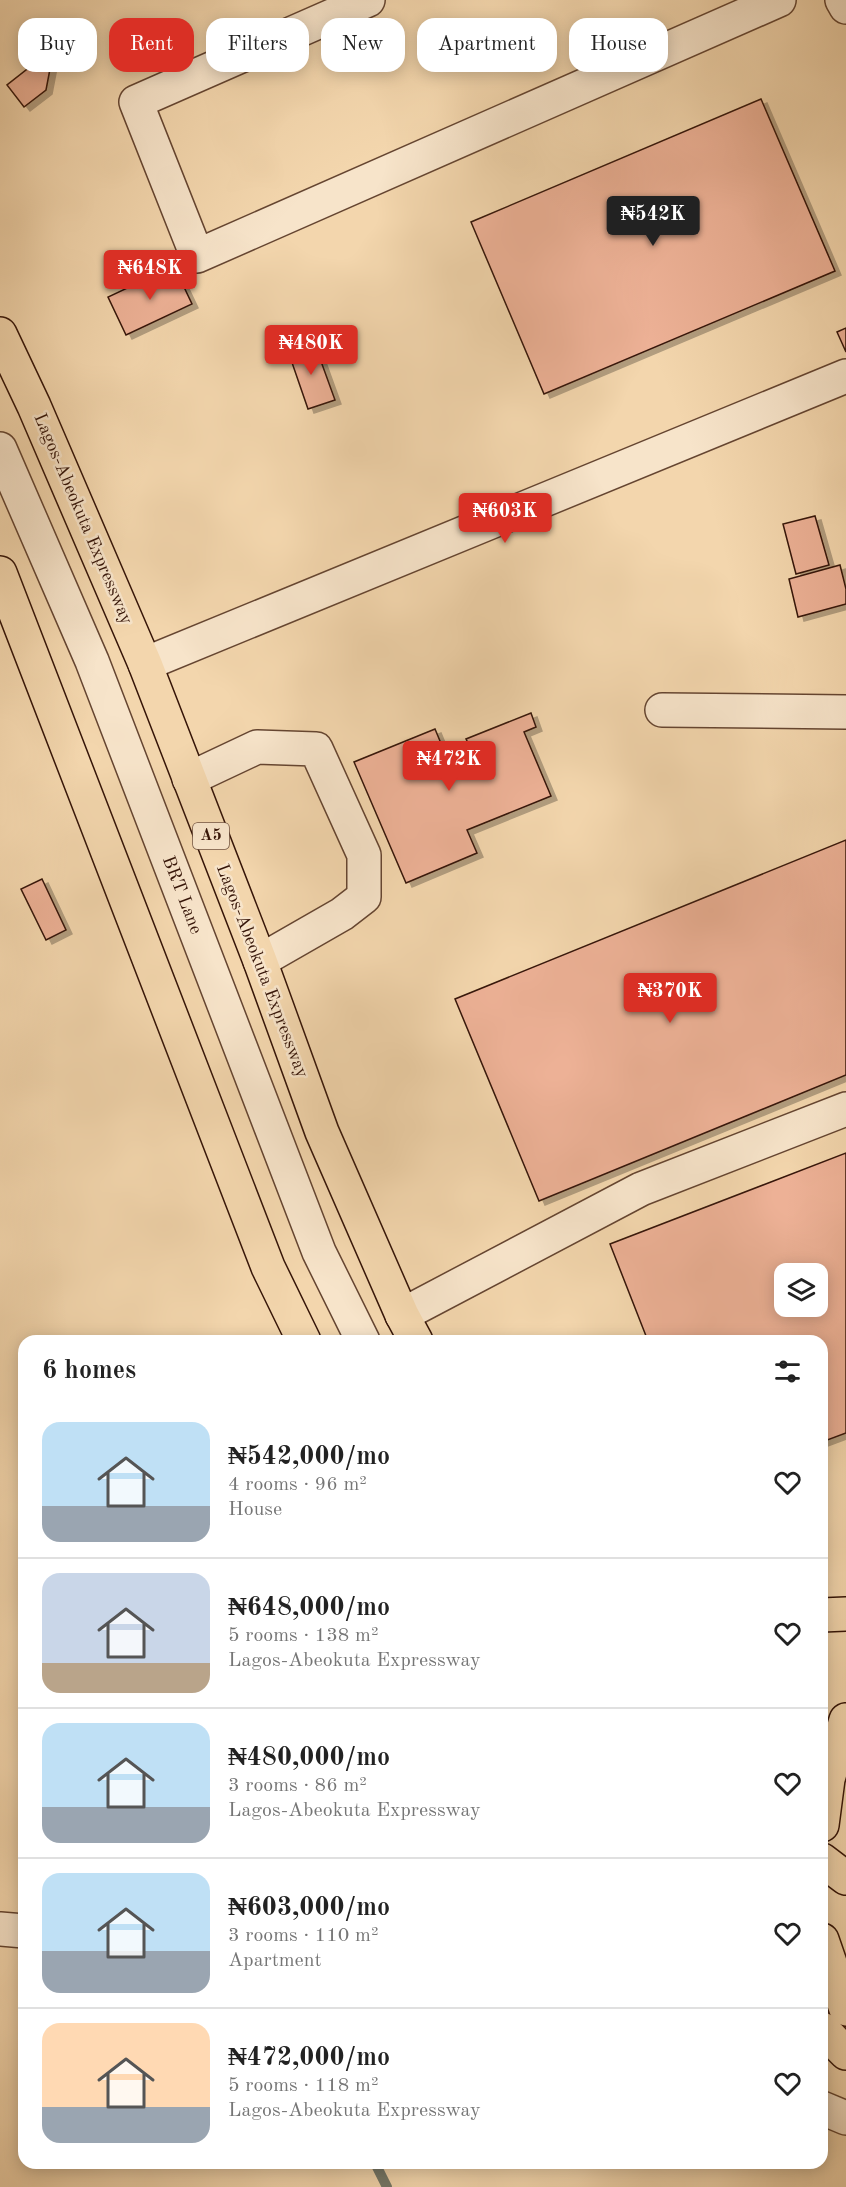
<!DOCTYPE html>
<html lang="en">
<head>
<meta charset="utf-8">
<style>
  body { margin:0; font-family:"Old Standard TT",serif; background:#f6f6f6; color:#222; height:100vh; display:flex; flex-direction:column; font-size:22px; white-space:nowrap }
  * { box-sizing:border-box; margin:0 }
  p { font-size:20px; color:#767676 }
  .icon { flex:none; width:33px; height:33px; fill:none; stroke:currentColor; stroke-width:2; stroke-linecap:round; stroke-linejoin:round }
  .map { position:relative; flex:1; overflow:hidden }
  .side { position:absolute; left:18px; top:1335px; width:810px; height:834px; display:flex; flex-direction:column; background:#fff; border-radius:18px; box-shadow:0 3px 15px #0003 }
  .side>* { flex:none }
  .hud { position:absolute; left:18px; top:18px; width:810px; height:54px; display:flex; gap:12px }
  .controls { position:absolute; left:774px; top:1263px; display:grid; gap:12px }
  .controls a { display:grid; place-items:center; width:54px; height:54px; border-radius:12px; background:#fff; box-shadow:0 3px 15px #0003; font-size:30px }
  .price { position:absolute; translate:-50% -51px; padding:0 14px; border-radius:6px; background:#d93025; color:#fff; font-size:20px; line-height:39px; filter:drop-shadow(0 2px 3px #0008) }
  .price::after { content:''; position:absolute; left:50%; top:36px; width:18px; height:14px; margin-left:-9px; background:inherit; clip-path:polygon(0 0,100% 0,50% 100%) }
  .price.active { background:#222; color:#fff }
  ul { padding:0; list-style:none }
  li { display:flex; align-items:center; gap:18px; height:150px; padding:0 24px }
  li+li { border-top:2px solid #e0e0e0 }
  li span { display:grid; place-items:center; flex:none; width:168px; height:120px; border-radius:18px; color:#555 }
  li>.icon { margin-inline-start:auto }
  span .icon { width:72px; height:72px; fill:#fffc; stroke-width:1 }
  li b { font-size:26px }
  h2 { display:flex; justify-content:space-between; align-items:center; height:72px; padding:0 24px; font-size:26px }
  .chip { padding:0 21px; border-radius:18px; background:#fff; box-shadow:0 3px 15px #0003; font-size:21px; line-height:54px }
  .chip.active { background:#d93025; color:#fff }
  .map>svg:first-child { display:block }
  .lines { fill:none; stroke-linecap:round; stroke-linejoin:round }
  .stream { stroke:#737769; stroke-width:10 }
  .building { fill:#edb196; stroke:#361508; stroke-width:1.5; fill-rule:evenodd; filter:url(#shadow) }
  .minor-casing { stroke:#654531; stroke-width:36 }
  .major-casing { stroke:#361508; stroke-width:36 }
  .highway-casing { stroke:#361508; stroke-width:36 }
  .minor { stroke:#f7e4ca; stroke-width:33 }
  .major { stroke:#f3d6ad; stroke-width:33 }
  .highway { stroke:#f3d6ad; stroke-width:33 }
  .labels { text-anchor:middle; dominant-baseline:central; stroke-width:5; stroke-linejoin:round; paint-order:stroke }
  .shield { fill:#f7e4ca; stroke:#705342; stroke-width:1.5 }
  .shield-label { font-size:16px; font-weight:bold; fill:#361508 }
  .street-label { font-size:18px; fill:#361508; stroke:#f7e4ca }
</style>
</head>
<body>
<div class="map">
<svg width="846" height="2187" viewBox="0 0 846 2187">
  <defs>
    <filter id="shadow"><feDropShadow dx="6" dy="4" stdDeviation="0" flood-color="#0004"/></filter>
  </defs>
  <rect width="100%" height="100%" fill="#f3d6ad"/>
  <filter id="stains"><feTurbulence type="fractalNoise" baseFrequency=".00333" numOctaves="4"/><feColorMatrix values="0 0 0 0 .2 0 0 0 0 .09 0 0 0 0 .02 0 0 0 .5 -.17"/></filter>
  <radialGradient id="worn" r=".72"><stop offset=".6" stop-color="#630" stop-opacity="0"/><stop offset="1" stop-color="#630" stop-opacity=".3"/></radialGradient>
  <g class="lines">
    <path class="stream" d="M375,2163l12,24"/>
  </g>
  <g class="building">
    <path d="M54,48l-8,42 -22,17 -17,-22z"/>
    <path d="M761,99l74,172 -291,123 -73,-172z"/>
    <path d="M174,266l18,38 -66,31 -18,-38z"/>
    <path d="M846,328v24l-9,-20z"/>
    <path d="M314,342l21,58 -27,9 -20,-58z"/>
    <path d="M815,516l14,49 -33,9 -13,-50z"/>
    <path d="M840,565l6,24v15l-48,13 -9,-38z"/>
    <path d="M531,713l5,14 -12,5 27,64 -84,34 10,23 -71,30 -52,-121 81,-33 10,24 23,-10 -2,-4z"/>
    <path d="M846,840v235l-307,126 -84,-202z"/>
    <path d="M42,879l24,51 -20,10 -25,-51z"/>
    <path d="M846,1153v280l-24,9v-101h-174l-38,-97zM784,1274h34v32h-34z"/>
  </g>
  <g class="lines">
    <defs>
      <g id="minor">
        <path d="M368,0l-232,102 61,154 582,-256"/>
        <path d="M842,0l4,7"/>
        <path d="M0,449l92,212 227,591 44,89"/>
        <path d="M145,664l701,-288"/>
        <path d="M662,710l184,2"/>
        <path d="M189,779l68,-32 59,2 48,106v42l-22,17 -82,47"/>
        <path d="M402,1315l239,-126 205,-80"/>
        <path d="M0,1929l24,2"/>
        <path d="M822,2108l24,10"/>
      </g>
      <g id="major">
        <path d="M822,1825l6,-46 18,-59"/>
        <path d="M822,1940l24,69"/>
      </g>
      <g id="highway">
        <path d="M0,334l34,72 111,258 115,297 62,171 80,183 14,26"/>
        <path d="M0,573l268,694 36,74"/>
        <path d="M822,1615l24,-1"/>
        <path d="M822,1860l24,18"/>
        <path d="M822,2029l24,24"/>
      </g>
    </defs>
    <use href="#minor" class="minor-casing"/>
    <use href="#major" class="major-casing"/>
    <use href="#highway" class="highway-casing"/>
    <use href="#minor" class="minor"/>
    <use href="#major" class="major"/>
    <use href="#highway" class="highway"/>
  </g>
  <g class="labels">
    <rect class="shield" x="193" y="823" width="36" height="26" rx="4.5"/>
    <g class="shield-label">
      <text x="211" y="836">A5</text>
    </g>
    <g class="street-label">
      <text transform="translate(83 519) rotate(67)">Lagos-Abeokuta Expressway</text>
      <text transform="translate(182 895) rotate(69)">BRT Lane</text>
      <text transform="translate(262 971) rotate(69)">Lagos-Abeokuta Expressway</text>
    </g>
  </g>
  <rect width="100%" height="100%" filter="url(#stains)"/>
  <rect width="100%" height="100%" fill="url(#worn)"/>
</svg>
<div class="controls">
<a><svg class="icon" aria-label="layers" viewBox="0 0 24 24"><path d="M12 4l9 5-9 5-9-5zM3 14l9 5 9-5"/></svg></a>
</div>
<b class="price active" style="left:653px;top:247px">₦542K</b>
<b class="price" style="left:150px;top:301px">₦648K</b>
<b class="price" style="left:311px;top:376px">₦480K</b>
<b class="price" style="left:505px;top:544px">₦603K</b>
<b class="price" style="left:449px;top:792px">₦472K</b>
<b class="price" style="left:670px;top:1024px">₦370K</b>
<div class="hud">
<a class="chip">Buy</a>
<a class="chip active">Rent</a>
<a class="chip">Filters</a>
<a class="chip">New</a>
<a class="chip">Apartment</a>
<a class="chip">House</a>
</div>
<section class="side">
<h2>6 homes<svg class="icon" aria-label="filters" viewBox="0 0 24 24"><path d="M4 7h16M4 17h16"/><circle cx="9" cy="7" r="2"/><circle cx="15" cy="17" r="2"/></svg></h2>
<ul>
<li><span style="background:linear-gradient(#bfe0f5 70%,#9aa5b1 0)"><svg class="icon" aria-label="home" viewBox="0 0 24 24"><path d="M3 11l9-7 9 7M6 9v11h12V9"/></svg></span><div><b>₦542,000/mo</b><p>4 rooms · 96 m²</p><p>House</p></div><svg class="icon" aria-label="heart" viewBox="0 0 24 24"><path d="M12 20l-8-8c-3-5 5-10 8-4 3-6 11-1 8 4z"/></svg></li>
<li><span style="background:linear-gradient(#c9d6e8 75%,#b9a48a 0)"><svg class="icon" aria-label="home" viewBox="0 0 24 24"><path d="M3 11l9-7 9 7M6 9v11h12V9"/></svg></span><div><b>₦648,000/mo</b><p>5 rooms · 138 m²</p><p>Lagos-Abeokuta Expressway</p></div><svg class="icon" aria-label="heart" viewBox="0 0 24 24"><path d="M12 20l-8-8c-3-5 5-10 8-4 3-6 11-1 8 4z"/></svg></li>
<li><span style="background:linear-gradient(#bfe0f5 70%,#9aa5b1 0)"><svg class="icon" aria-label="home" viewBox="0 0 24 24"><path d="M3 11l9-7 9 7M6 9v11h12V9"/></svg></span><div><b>₦480,000/mo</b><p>3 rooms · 86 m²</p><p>Lagos-Abeokuta Expressway</p></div><svg class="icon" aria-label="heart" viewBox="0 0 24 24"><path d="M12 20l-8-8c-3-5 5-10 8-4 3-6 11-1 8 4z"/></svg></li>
<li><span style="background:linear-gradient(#bfe0f5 65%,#9aa5b1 0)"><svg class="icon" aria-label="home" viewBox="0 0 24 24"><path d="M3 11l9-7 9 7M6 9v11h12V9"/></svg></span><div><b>₦603,000/mo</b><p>3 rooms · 110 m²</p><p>Apartment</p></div><svg class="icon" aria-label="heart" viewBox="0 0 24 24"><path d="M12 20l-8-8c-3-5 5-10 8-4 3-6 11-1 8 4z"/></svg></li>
<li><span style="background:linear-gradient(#ffd9b3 70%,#9aa5b1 0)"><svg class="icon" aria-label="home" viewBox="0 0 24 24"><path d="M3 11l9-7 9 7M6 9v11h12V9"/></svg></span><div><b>₦472,000/mo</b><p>5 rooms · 118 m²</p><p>Lagos-Abeokuta Expressway</p></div><svg class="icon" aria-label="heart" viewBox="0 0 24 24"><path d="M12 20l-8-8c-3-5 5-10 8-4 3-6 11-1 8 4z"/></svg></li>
</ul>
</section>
</div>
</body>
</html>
